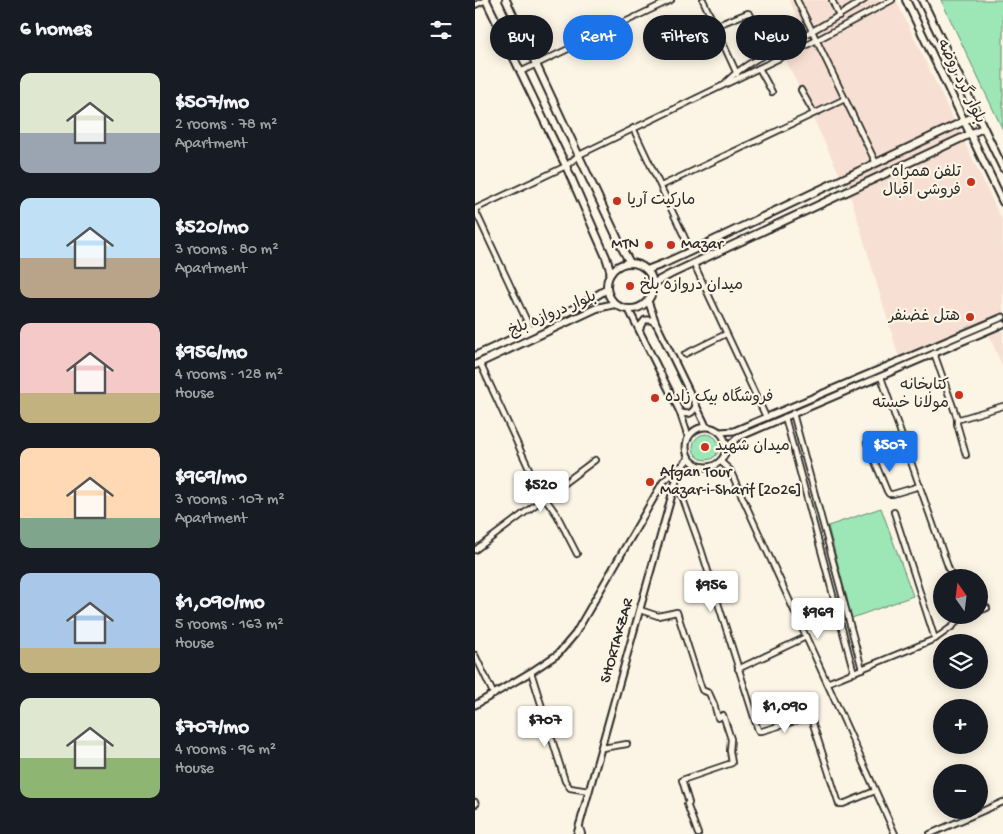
<!DOCTYPE html>
<html lang="en">
<head>
<meta charset="utf-8">
<style>
  body { margin:0; font-family:"Gochi Hand","Playpen Sans Arabic",sans-serif; background:#242831; color:#f1f3f6; height:100vh; display:flex; flex-direction:column; font-size:19px; white-space:nowrap }
  * { box-sizing:border-box; margin:0 }
  p { font-size:16px; color:#9ea1a6 }
  .icon { flex:none; width:28px; height:28px; fill:none; stroke:currentColor; stroke-width:2; stroke-linecap:round; stroke-linejoin:round }
  .map { position:relative; flex:1; overflow:hidden }
  .drawer { display:flex; flex-direction:column; background:#171b24; width:475px }
  .drawer>* { flex:none }
  .guide { position:absolute; left:15px; top:15px; width:438px; height:45px; display:flex; gap:10px }
  .needle { width:32px; rotate:346deg }
  .buttons { position:absolute; left:458px; top:569px; display:grid; gap:10px }
  .buttons a { display:grid; place-items:center; width:55px; height:55px; border-radius:50%; background:#171b24; box-shadow:0 2px 12px #0003; font-size:25px }
  .price { position:absolute; translate:-50% -42px; padding:0 11px; border-radius:5px; background:#fff; color:#222; font-size:16px; line-height:32px; filter:drop-shadow(0 1px 2px #0008) }
  .price::after { content:''; position:absolute; left:50%; top:30px; width:15px; height:11px; margin-left:-8px; background:inherit; clip-path:polygon(0 0,100% 0,50% 100%) }
  .price.active { background:#1a73e8; color:#fff }
  ul { padding:0; list-style:none }
  li { display:flex; align-items:center; gap:15px; height:125px; padding:0 20px }
  li span { display:grid; place-items:center; flex:none; width:140px; height:100px; border-radius:10px; color:#555 }
  li>.icon { margin-inline-start:auto }
  span .icon { width:60px; height:60px; fill:#fffc; stroke-width:1 }
  li b { font-size:21px }
  h2 { display:flex; justify-content:space-between; align-items:center; height:60px; padding:0 20px; font-size:21px }
  .pill { padding:0 18px; border-radius:22px; background:#171b24; box-shadow:0 2px 12px #0003; font-size:18px; line-height:45px }
  .pill.active { background:#1a73e8; color:#fff }
  main { display:flex; flex:1; min-height:0 }
  .map>svg:first-child { display:block }
  .built { fill:#f7e0d3 }
  .green { fill:#9de7b6; stroke:#648970 }
  .lines { fill:none; stroke-linecap:round; stroke-linejoin:round }
  .minor-casing { stroke:#2b2b2b; stroke-width:8 }
  .tertiary-casing { stroke:#2b2b2b; stroke-width:9 }
  .primary-casing { stroke:#2b2b2b; stroke-width:10 }
  .minor { stroke:#fcf5e5; stroke-width:4.5 }
  .tertiary { stroke:#fcf5e5; stroke-width:5 }
  .primary { stroke:#fcf5e5; stroke-width:6 }
  .poi-dot { fill:#c8321e; stroke:#fcf5e5; stroke-width:2 }
  .labels { text-anchor:middle; dominant-baseline:central; stroke-width:4.5; stroke-linejoin:round; paint-order:stroke }
  .street-label { font-size:16px; fill:#2b2b2b; stroke:#fcf5e5 }
  .poi-label { font-size:16px; fill:#2b2b2b; stroke:#fcf5e5; text-anchor:start }
</style>
</head>
<body>
<main>
<section class="drawer">
<h2>6 homes<svg class="icon" aria-label="filters" viewBox="0 0 24 24"><path d="M4 7h16M4 17h16"/><circle cx="9" cy="7" r="2"/><circle cx="15" cy="17" r="2"/></svg></h2>
<ul>
<li><span style="background:linear-gradient(#dfe7d0 60%,#9aa5b1 0)"><svg class="icon" aria-label="home" viewBox="0 0 24 24"><path d="M3 11l9-7 9 7M6 9v11h12V9"/></svg></span><div><b>$507/mo</b><p>2 rooms · 78 m²</p><p>Apartment</p></div></li>
<li><span style="background:linear-gradient(#bfe0f5 60%,#b9a48a 0)"><svg class="icon" aria-label="home" viewBox="0 0 24 24"><path d="M3 11l9-7 9 7M6 9v11h12V9"/></svg></span><div><b>$520/mo</b><p>3 rooms · 80 m²</p><p>Apartment</p></div></li>
<li><span style="background:linear-gradient(#f6c9c9 70%,#c2b280 0)"><svg class="icon" aria-label="home" viewBox="0 0 24 24"><path d="M3 11l9-7 9 7M6 9v11h12V9"/></svg></span><div><b>$956/mo</b><p>4 rooms · 128 m²</p><p>House</p></div></li>
<li><span style="background:linear-gradient(#ffd9b3 70%,#7fa58c 0)"><svg class="icon" aria-label="home" viewBox="0 0 24 24"><path d="M3 11l9-7 9 7M6 9v11h12V9"/></svg></span><div><b>$969/mo</b><p>3 rooms · 107 m²</p><p>Apartment</p></div></li>
<li><span style="background:linear-gradient(#a9c7e8 75%,#c2b280 0)"><svg class="icon" aria-label="home" viewBox="0 0 24 24"><path d="M3 11l9-7 9 7M6 9v11h12V9"/></svg></span><div><b>$1,090/mo</b><p>5 rooms · 163 m²</p><p>House</p></div></li>
<li><span style="background:linear-gradient(#dfe7d0 60%,#8fb573 0)"><svg class="icon" aria-label="home" viewBox="0 0 24 24"><path d="M3 11l9-7 9 7M6 9v11h12V9"/></svg></span><div><b>$707/mo</b><p>4 rooms · 96 m²</p><p>House</p></div></li>
</ul>
</section>
<div class="map">
<svg width="528" height="834" viewBox="0 0 528 834">
  <rect width="100%" height="100%" fill="#fcf5e5"/>
  <filter id="ink" filterUnits="userSpaceOnUse"><feTurbulence type="fractalNoise" baseFrequency=".02" numOctaves="2"/><feDisplacementMap in="SourceGraphic" scale="10" xChannelSelector="R" yChannelSelector="G"/><feConvolveMatrix kernelMatrix="1 2 1 2 8 2 1 2 1" color-interpolation-filters="sRGB"/></filter>
  <g filter="url(#ink)">
    <path class="built" d="M314,0h107l107,222v146l-19,-45 -85,35 -47,-157 -74,-158 25,-12z"/>
    <g class="green">
      <path d="M466,0h62v130z"/>
      <circle cx="231" cy="447" r="13"/>
      <path d="M406,508l32,88 -61,22 -24,-92z"/>
    </g>
    <g class="lines">
      <defs>
        <g id="minor">
          <path d="M228,0l34,74"/>
          <path d="M322,0l79,163"/>
          <path d="M357,0l7,16"/>
          <path d="M0,5l11,-5"/>
          <path d="M240,26l33,-13 2,1 8,16"/>
          <path d="M284,68l13,24"/>
          <path d="M45,72l151,-72"/>
          <path d="M251,82c23,-23 55,-35 84,-50 19,-10 36,-21 54,-32"/>
          <path d="M326,90l13,23"/>
          <path d="M158,128l58,123"/>
          <path d="M186,186l184,-87"/>
          <path d="M0,209l91,-43 13,-11 238,-115 75,-40"/>
          <path d="M0,210l56,120"/>
          <path d="M219,264l72,153"/>
          <path d="M459,353l23,65v6l9,31"/>
          <path d="M210,354l41,-20"/>
          <path d="M5,363l63,136"/>
          <path d="M406,377l71,201"/>
          <path d="M318,413l69,256"/>
          <path d="M310,417l69,256"/>
          <path d="M482,418l3,1 43,-13"/>
          <path d="M392,443l20,48 2,3h4l27,-8"/>
          <path d="M245,461l10,9 97,213 68,151"/>
          <path d="M200,484l7,12 19,53 57,181 1,1h3l47,-14 2,1 28,86h4l32,-13"/>
          <path d="M70,498l12,17 20,39"/>
          <path d="M419,512l41,127"/>
          <path d="M0,550l120,-90"/>
          <path d="M165,610l18,6 19,-4 25,78 7,3 5,11 4,14 5,-3 8,24 -1,12 2,12 -50,17 7,23 -2,1 11,30"/>
          <path d="M504,611l8,-3"/>
          <path d="M0,655l19,40"/>
          <path d="M263,669l68,-32"/>
          <path d="M56,672l34,109 5,7 19,3"/>
          <path d="M352,683l108,-44 18,-13 7,-9 7,-2"/>
          <path d="M127,748l25,-4"/>
          <path d="M0,802l1,2"/>
          <path d="M104,825l3,9"/>
          <path d="M455,834l73,-32"/>
        </g>
        <g id="tertiary">
          <path d="M173,301l8,22 50,103"/>
          <path d="M154,310l51,102 8,24"/>
          <path d="M165,329l1,-4 4,-5h6l4,3"/>
          <path d="M205,412c8,4 13,1 16,-6"/>
          <circle cx="231" cy="447" r="20"/>
          <path d="M245,432l14,-1 269,-114"/>
          <path d="M251,448l11,-10 266,-114"/>
          <path d="M0,705l56,-33 27,-18 17,-20 88,-152 17,-15"/>
          <path d="M102,834l98,-350 6,-17 8,-9"/>
        </g>
        <g id="primary">
          <path d="M11,0l80,166 40,91 5,16"/>
          <path d="M31,0l117,250 7,13"/>
          <path d="M431,0l97,202"/>
          <path d="M447,0l81,168"/>
          <circle cx="155" cy="286" r="23"/>
          <path d="M172,270l18,-7 26,-12 286,-136"/>
          <path d="M179,283l17,-9 312,-146"/>
          <path d="M0,356c43,-20 92,-41 132,-67"/>
          <path d="M0,365l122,-57 18,-4"/>
        </g>
      </defs>
      <use href="#minor" class="minor-casing"/>
      <use href="#tertiary" class="tertiary-casing"/>
      <use href="#primary" class="primary-casing"/>
      <use href="#minor" class="minor"/>
      <use href="#tertiary" class="tertiary"/>
      <use href="#primary" class="primary"/>
    </g>
  </g>
  <g class="poi-dot">
    <circle cx="496" cy="182" r="5"/>
    <circle cx="142" cy="201" r="5"/>
    <circle cx="174" cy="245" r="5"/>
    <circle cx="196" cy="245" r="5"/>
    <circle cx="155" cy="286" r="5"/>
    <circle cx="495" cy="317" r="5"/>
    <circle cx="484" cy="395" r="5"/>
    <circle cx="180" cy="398" r="5"/>
    <circle cx="230" cy="447" r="5"/>
    <circle cx="175" cy="482" r="5"/>
  </g>
  <g class="labels">
    <g class="street-label">
      <text transform="translate(485 82) rotate(64)">بلوار گرد روضه</text>
      <text transform="translate(78 315) rotate(-23)">بلوار دروازه بلخ</text>
      <text transform="translate(143 641) rotate(-74)">SHORTAKZAR</text>
    </g>
    <g class="poi-label">
      <text x="486" y="173" text-anchor="end">تلفن همراه<tspan x="486" dy="18">فروشی اقبال</tspan></text>
      <text x="152" y="201">مارکیت آریا</text>
      <text x="164" y="245" text-anchor="end">MTN</text>
      <text x="206" y="245">Mazar</text>
      <text x="165" y="286">میدان دروازه بلخ</text>
      <text x="485" y="317" text-anchor="end">هتل غضنفر</text>
      <text x="474" y="386" text-anchor="end">کتابخانه<tspan x="474" dy="18">مولانا خسته</tspan></text>
      <text x="190" y="398">فروشگاه بیک زاده</text>
      <text x="240" y="447">میدان شهید</text>
      <text x="185" y="473">Afgan Tour<tspan x="185" dy="18">Mazar-i-Sharif [2026]</tspan></text>
    </g>
  </g>
</svg>
<div class="buttons">
<a><svg class="needle" viewBox="-14 -14 28 28"><path d="M0-13l5 13h-10z" fill="#e53935"/><path d="M0 13l5-13h-10z" fill="#9ea1a6"/></svg></a>
<a><svg class="icon" aria-label="layers" viewBox="0 0 24 24"><path d="M12 4l9 5-9 5-9-5zM3 14l9 5 9-5"/></svg></a>
<a>+</a>
<a>−</a>
</div>
<b class="price active" style="left:415px;top:473px">$507</b>
<b class="price" style="left:66px;top:513px">$520</b>
<b class="price" style="left:236px;top:613px">$956</b>
<b class="price" style="left:343px;top:640px">$969</b>
<b class="price" style="left:310px;top:734px">$1,090</b>
<b class="price" style="left:70px;top:748px">$707</b>
<div class="guide">
<a class="pill">Buy</a>
<a class="pill active">Rent</a>
<a class="pill">Filters</a>
<a class="pill">New</a>
</div>
</div>
</main>
</body>
</html>
